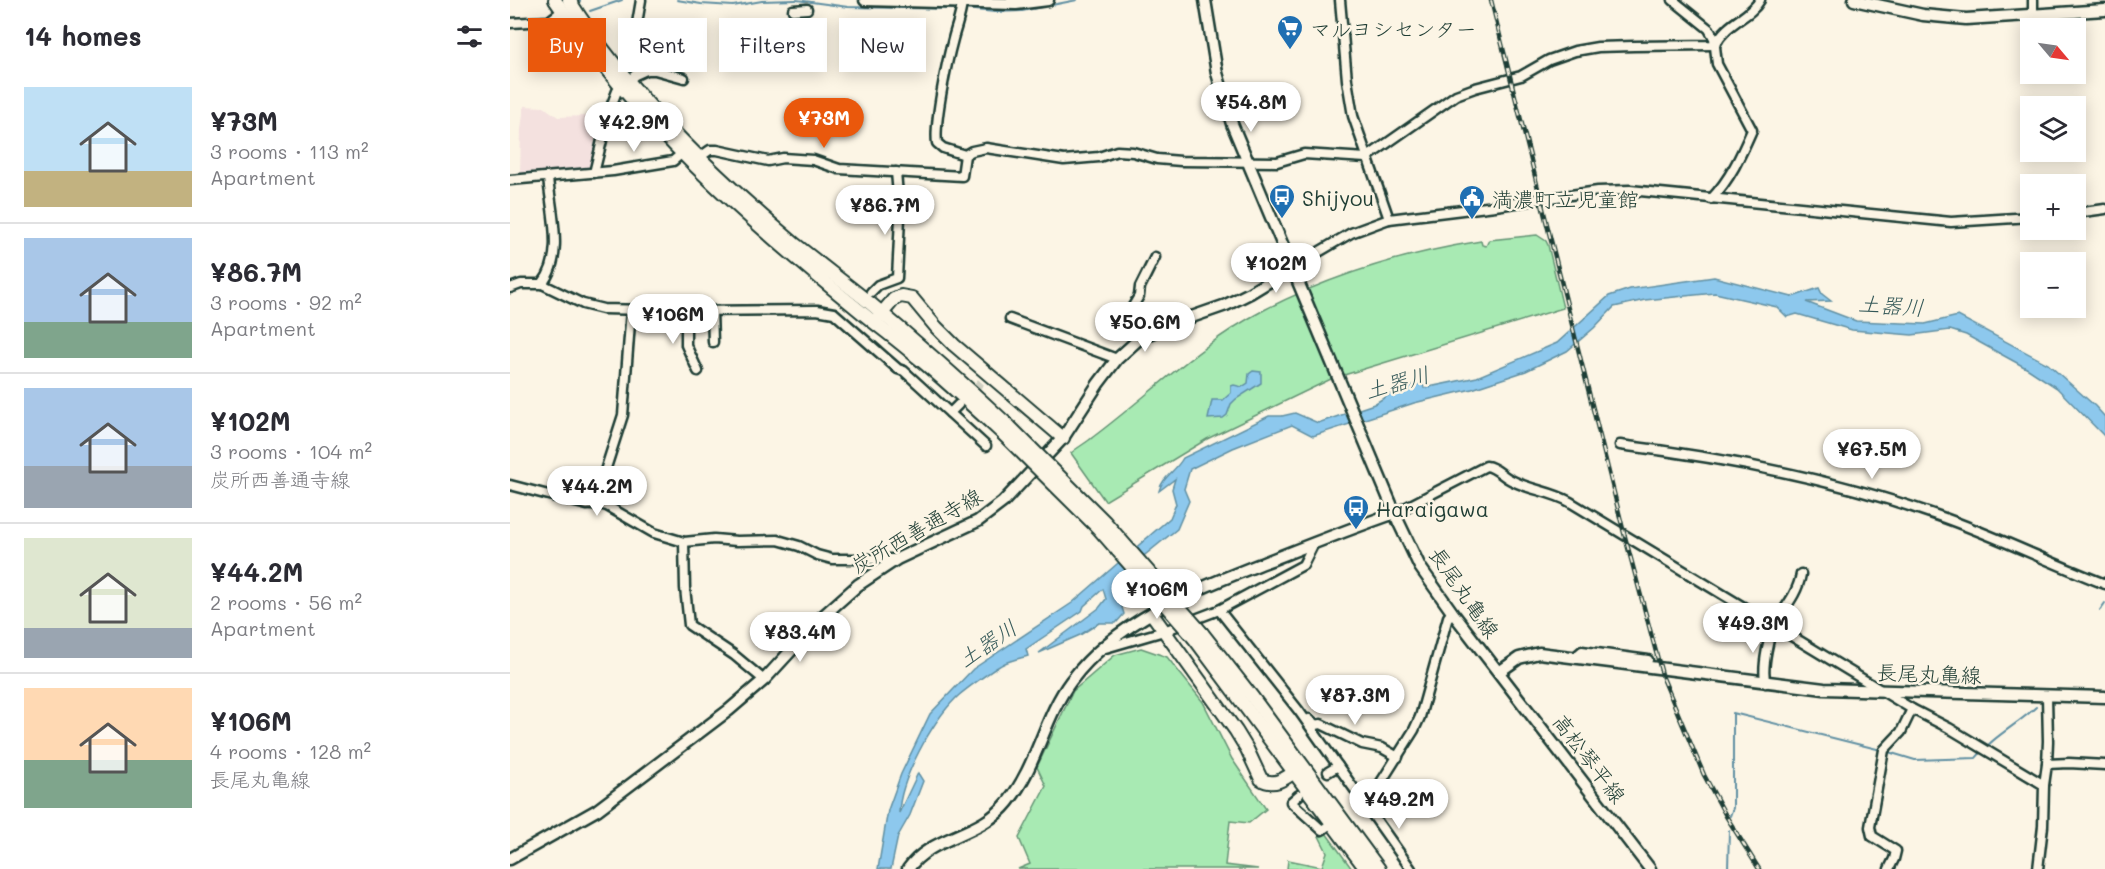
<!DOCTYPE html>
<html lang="en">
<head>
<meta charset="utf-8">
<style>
  body { margin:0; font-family:Mali,"Klee One",sans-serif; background:#f2f2f3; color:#2b2b33; height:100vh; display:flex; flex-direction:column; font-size:22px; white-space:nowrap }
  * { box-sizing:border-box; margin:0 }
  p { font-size:20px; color:#7c7c81 }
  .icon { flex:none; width:33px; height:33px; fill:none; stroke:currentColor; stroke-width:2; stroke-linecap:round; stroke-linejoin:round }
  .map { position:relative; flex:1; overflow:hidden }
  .drawer { display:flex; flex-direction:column; background:#fff; width:510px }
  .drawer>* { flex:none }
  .top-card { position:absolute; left:18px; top:18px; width:570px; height:54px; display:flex; gap:12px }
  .needle { width:39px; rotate:119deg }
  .tools { position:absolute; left:1510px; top:18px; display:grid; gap:12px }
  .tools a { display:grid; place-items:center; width:66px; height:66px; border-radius:0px; background:#fff; box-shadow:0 3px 15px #0003; font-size:30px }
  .price { position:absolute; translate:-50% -51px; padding:0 14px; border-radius:21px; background:#fff; color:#222; font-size:20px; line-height:39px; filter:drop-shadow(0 2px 3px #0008) }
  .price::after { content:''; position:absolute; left:50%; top:36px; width:18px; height:14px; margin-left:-9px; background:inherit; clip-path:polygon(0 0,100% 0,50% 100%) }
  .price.current { background:#ea580c; color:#fff }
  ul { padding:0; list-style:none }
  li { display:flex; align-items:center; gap:18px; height:150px; padding:0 24px }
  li+li { border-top:2px solid #e1e1e2 }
  li span { display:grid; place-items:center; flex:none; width:168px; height:120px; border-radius:0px; color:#555 }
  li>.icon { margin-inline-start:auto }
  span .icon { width:72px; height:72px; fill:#fffc; stroke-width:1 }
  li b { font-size:26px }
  h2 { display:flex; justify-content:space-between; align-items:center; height:72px; padding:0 24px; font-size:26px }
  .tag { padding:0 21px; border-radius:0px; background:#fff; box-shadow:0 3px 15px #0003; font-size:21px; line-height:54px }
  .tag.current { background:#ea580c; color:#fff }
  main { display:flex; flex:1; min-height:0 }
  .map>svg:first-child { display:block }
  .built { fill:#f4e1df }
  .green { fill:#a8eab3; stroke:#649474; stroke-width:1.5 }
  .water { fill:#8dc8ed; stroke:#6190a3; stroke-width:1.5 }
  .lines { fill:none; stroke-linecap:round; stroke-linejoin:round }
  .stream { stroke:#6190a3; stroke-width:2 }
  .minor-tunnel { stroke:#d0d0c2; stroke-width:8; stroke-dasharray:8 4; stroke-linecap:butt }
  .minor-casing { stroke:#1f3d34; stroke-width:13 }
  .major-casing { stroke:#1f3d34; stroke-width:15 }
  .highway-casing { stroke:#1f3d34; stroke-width:16 }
  .minor { stroke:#fcf5e5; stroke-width:8 }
  .major { stroke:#fcf5e5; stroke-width:10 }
  .highway { stroke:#fcf5e5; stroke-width:12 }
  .rail-casing { stroke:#1f3d34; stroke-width:4.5 }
  .rail { stroke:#fcf5e5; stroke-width:2; stroke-dasharray:7; stroke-linecap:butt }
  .highway-bridge-casing { stroke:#1f3d34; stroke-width:16; stroke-linecap:butt }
  .highway-bridge { stroke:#fcf5e5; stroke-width:12 }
  .labels { text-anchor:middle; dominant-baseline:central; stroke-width:5; stroke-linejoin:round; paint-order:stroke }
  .poi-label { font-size:21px; fill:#1f3d34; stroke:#fcf5e5; text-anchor:start }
  .street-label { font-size:21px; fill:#1f3d34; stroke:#fcf5e5 }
  .water-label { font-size:22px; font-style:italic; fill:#355959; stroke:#fcf5e5 }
</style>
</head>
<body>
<main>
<section class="drawer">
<h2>14 homes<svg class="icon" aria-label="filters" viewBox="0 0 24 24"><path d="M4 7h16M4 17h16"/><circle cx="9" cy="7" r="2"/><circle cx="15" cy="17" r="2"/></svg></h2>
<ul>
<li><span style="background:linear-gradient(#bfe0f5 70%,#c2b280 0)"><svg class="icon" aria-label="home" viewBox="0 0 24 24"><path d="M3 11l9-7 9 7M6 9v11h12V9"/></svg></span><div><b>¥73M</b><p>3 rooms · 113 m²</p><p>Apartment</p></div></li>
<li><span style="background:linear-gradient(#a9c7e8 70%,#7fa58c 0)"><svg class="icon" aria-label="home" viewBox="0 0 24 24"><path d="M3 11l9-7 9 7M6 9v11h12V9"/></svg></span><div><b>¥86.7M</b><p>3 rooms · 92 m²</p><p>Apartment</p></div></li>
<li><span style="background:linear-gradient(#a9c7e8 65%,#9aa5b1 0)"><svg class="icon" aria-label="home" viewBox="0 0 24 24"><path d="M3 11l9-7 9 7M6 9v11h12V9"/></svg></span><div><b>¥102M</b><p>3 rooms · 104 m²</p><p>炭所西善通寺線</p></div></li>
<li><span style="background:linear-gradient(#dfe7d0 75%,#9aa5b1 0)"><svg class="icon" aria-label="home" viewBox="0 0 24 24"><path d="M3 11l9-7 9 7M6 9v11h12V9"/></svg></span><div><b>¥44.2M</b><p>2 rooms · 56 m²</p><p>Apartment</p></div></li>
<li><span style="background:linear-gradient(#ffd9b3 60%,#7fa58c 0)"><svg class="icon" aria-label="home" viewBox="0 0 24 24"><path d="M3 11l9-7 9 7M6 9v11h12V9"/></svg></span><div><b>¥106M</b><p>4 rooms · 128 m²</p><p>長尾丸亀線</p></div></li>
</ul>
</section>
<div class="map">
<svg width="1595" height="869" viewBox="0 0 1595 869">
  <rect width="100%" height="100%" fill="#fcf5e5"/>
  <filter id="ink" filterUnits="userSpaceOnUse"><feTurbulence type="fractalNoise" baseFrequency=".0167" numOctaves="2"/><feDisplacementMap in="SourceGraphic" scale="12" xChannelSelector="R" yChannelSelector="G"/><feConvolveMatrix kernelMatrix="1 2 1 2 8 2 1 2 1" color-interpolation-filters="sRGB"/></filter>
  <g filter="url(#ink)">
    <path class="built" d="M14,106l20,1 14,10 29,-1 15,3 -13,50 -69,6 1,-46z"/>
    <g class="green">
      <path d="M1027,235l9,6 2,4 15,63 -232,71 -124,60 -102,62 -34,-48c7,-6 15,-10 22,-16 55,-41 109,-95 171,-127 68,-35 142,-57 217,-69l1,4 4,1 3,-6z"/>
      <path d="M631,648l26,9 36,45 29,57 34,50 -17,14 -19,-2 -5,44 33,4h-240l12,-5 -11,-26 27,-52 -9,-19 36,-76 42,-36z"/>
      <path d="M816,833l26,36h-65l1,-9 34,7 5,-15 -9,-18z"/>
    </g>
    <g class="water">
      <path d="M1204,277l78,20 27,-9 3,6 9,7 -25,1 50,19 69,3 33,-8 90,48 47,42 10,11v20l-48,-49 -29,-19 -62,-34 -16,-5 -38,5 -60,-5 -55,-16 -10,3 -10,-10 -62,-14 -70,7 -31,7 -20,21 -27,23 -41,20 -54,18 -58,14 -101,33 -21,-11 -59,23 -43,21 -6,20 5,12 -12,28 -63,51 10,34 -8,9h-17l-19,12 -41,18 60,-45 7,-9 -3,-10 -19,17 -2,5 -56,38 2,7c-7,2 -16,4 -23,7 -9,4 -42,28 -49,35 -24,24 -56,81 -57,115l19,-40 5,8 -13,34 -12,21 -7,33h-13l10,-59 13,-36 29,-60 43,-45 99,-66 98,-85 6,-14 -4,-15 3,-10 -16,12c3,-14 17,-20 24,-33l86,-42h13l13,-3 23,10 56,-19 26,-16 23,-5 1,5 53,-11 80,-34 52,-47 21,-7z"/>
      <path d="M743,371l8,1v11l-25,16 -5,5 -4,11 -4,3 -15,1 4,-19h11l8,-7v-7l3,-1 8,2 6,-4 1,-9z"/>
    </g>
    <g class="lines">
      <g class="stream">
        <path d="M167,0l24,4 32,2 29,-5 34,-1"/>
        <path d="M287,0l51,7 110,2"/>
        <path d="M70,1v-1"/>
        <path d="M454,9l31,3 27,-1 55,-11"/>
        <path d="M80,11l32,-11"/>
        <path d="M17,26l30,-2"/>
        <path d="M1590,610l5,-7"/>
        <path d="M1375,751l30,9 61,-2c16,-21 41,-33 60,-51"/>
        <path d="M1220,816l3,-8v-95l148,37"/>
        <path d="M1218,869l1,-39"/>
      </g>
      <path class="minor-tunnel" d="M459,395l12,-13"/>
      <defs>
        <g id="minor">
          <path d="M830,0l7,80 6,36 36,103"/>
          <path d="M1163,0l36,29 5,9 3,26 35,66c-11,25 -22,50 -41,69"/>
          <path d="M1523,0v16"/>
          <path d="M452,3c-1,12 -6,24 -9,36 -6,22 -19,84 -16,104l6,5 22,7 7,-4 14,-3 78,12 35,-3 18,-6 16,1 24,7 24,2 96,1 27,-8 62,4 90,-63 19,-7 46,-12 28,-16 26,-9 23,-4 36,-1 81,-1c12,-24 35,-27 45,-45"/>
          <path d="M283,10l14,-1"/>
          <path d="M0,23l39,-2 13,-10"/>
          <path d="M113,78l7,-29 4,-8 7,-41"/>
          <path d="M190,157l10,-7h7l51,11 15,-3 30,2 26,9 123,7 3,-21"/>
          <path d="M84,173l15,-61 8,-21 18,-16 11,-5h9l29,8"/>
          <path d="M0,180l103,-9 60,-10 8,-7"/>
          <path d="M1566,213l29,-4"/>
          <path d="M783,267l58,-34 38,-14 106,-13 103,-15 32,-1 321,32 80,-5"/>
          <path d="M32,284l41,20 20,5 88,2 126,-1 17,3 64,56 6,2 82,75"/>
          <path d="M0,288l11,-4h21c23,-28 9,-72 6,-106"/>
          <path d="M361,292l7,-7 19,-7 3,-60 -4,-46"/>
          <path d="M176,311v34l12,26"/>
          <path d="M202,311l1,31"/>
          <path d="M500,319l107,40"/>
          <path d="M640,334l-24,-16 13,-22 1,-9 15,-30"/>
          <path d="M440,413l8,-8"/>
          <path d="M1110,445c106,13 214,34 316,70 58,20 112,47 169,69"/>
          <path d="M0,485l77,20 12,-1 8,2 47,27 30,9 30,-3 23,2 41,-1 21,6 18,9 15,4h65"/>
          <path d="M82,505l13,-34 18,-56 8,-105"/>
          <path d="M885,513l91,-47c10,1 16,10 25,14 18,10 40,11 59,22l342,207 37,19 95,57 -1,41 -5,43"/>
          <path d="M174,542l1,46 4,37 45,30 30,25"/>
          <path d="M709,610l80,101 112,158"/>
          <path d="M592,649l62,-18 55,-21 84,-45 11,-22"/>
          <path d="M1065,657l7,-6 66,9"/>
          <path d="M1256,683c-5,-13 3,-52 11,-63 10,-15 21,-28 24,-46"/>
          <path d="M799,719l7,6 5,-1 41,20 20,4 16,9"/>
          <path d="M1537,764l1,-23 -1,-45"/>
          <path d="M818,772l10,-6"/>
          <path d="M1534,785l3,-21 22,-1 36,2"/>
          <path d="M789,795l-8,7 31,28 10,-7"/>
          <path d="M856,806l48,-76 6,-13 28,-100 4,-5"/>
          <path d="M1379,869l5,-10 2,-8 -24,-15 -2,-9 14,-77 17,-18 11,-23"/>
        </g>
        <g id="major">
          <path d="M355,0l151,4 32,-4"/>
          <path d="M695,0l12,73 15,51 167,399 21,44 32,45 198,257"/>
          <path d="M1344,0l69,15 43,4 139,-9"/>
          <path d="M989,672l20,-14 20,-5 285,36 281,8"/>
          <path d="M0,859l87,-49 132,-100 35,-30 59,-64 35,-31 39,-26 81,-38 25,-19 60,-64 35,-54 19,-25 22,-20 24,-12 63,-22 24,-12 43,-26"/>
          <path d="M398,869c24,-34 72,-32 100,-67 29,-36 36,-85 63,-121 45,-60 121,-90 187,-116 46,-18 91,-36 137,-52"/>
        </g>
        <g id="highway">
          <path d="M45,0c81,121 193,220 305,311 19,16 39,30 57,46 29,24 57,50 85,76"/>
          <path d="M59,0c59,94 143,174 227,245 25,20 50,39 75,59 48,40 94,81 139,123"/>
          <path d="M367,319l17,-20 7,-3 11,2 24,29 18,18 109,93"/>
          <path d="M642,614l84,117 11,18 14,30c14,9 26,-2 39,-11"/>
          <path d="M692,633l51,65 126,171"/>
          <path d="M684,638l172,231"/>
        </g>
      </defs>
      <use href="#minor" class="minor-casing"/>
      <use href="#major" class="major-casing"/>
      <use href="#highway" class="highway-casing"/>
      <use href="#minor" class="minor"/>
      <use href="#major" class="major"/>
      <use href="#highway" class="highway"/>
      <defs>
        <path id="rail" d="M981,0l133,533 39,145 41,97 22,41 33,53"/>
      </defs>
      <use href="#rail" class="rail-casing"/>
      <use href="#rail" class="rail"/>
      <defs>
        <g id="highway-bridge">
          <path d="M500,427l95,95 97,111"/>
          <path d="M492,433l96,95 96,110"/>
        </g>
      </defs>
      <use href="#highway-bridge" class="highway-bridge-casing"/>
      <use href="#highway-bridge" class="highway-bridge"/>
    </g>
  </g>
  <defs>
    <symbol id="supermarket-pin" viewBox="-11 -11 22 30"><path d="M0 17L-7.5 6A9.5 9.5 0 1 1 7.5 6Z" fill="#1f6fb2" stroke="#fcf5e5"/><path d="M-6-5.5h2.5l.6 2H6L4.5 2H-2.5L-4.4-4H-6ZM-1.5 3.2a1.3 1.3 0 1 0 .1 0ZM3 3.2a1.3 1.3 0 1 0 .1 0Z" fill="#fff"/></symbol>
    <symbol id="bus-pin" viewBox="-11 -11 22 30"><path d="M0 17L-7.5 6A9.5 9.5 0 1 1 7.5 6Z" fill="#1f6fb2" stroke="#fcf5e5"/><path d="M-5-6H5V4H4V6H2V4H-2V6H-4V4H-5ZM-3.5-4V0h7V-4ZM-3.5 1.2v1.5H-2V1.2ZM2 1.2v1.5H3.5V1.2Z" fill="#fff"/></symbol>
    <symbol id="civic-pin" viewBox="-11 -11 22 30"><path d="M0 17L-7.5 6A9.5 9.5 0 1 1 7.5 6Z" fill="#1f6fb2" stroke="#fcf5e5"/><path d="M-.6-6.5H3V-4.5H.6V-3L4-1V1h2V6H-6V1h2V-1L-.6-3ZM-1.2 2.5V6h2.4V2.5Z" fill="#fff"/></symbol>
  </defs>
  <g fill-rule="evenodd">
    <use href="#supermarket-pin" x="765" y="13" width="30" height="40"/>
    <use href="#bus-pin" x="757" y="182" width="30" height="40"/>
    <use href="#civic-pin" x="947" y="183" width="30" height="40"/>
    <use href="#bus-pin" x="831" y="493" width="30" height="40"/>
  </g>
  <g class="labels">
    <g class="poi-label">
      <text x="800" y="28">マルヨシセンター</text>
      <text x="792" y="197">Shijyou</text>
      <text x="982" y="198">満濃町立児童館</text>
      <text x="866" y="508">Haraigawa</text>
    </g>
    <g class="street-label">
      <text transform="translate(406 530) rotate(-30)">炭所西善通寺線</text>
      <text transform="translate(955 592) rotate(55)">長尾丸亀線</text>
      <text transform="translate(1419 673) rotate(2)">長尾丸亀線</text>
      <text transform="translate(1080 758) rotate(53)">高松琴平線</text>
    </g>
    <g class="water-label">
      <text transform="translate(1381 305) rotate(4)">土器川</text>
      <text transform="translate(887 382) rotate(-16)">土器川</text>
      <text transform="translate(477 643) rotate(-34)">土器川</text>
    </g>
  </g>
</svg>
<div class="tools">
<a><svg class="needle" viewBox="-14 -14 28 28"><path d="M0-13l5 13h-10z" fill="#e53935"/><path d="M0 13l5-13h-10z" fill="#7c7c81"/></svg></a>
<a><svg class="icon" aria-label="layers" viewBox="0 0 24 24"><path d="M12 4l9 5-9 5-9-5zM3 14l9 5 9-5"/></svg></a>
<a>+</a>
<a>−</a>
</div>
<b class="price" style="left:741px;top:133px">¥54.8M</b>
<b class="price current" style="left:314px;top:149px">¥73M</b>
<b class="price" style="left:124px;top:153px">¥42.9M</b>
<b class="price" style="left:375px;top:236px">¥86.7M</b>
<b class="price" style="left:766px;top:294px">¥102M</b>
<b class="price" style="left:163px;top:345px">¥106M</b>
<b class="price" style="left:635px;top:353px">¥50.6M</b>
<b class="price" style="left:1362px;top:480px">¥67.5M</b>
<b class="price" style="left:87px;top:517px">¥44.2M</b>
<b class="price" style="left:647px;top:620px">¥106M</b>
<b class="price" style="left:1243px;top:654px">¥49.3M</b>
<b class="price" style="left:290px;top:663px">¥83.4M</b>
<b class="price" style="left:845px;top:726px">¥87.3M</b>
<b class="price" style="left:889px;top:830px">¥49.2M</b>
<div class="top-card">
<a class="tag current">Buy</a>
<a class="tag">Rent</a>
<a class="tag">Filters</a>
<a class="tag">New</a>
</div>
</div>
</main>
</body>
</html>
